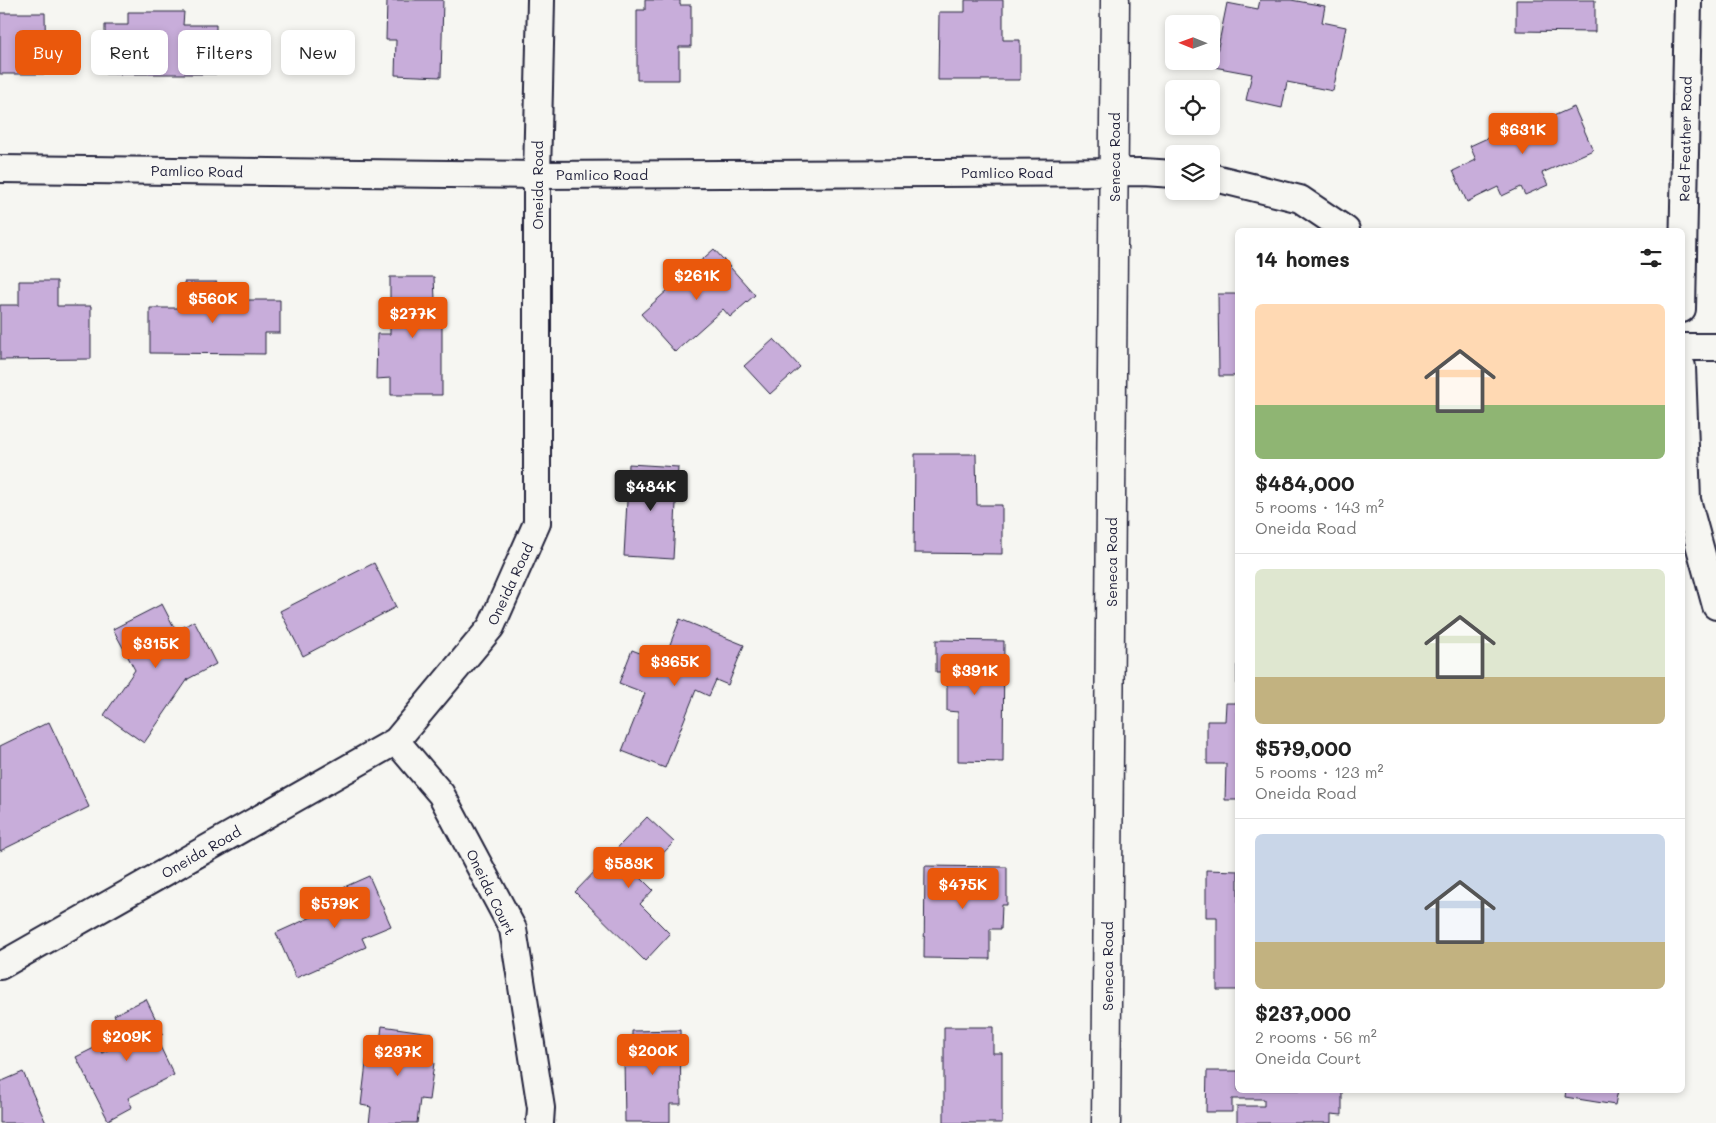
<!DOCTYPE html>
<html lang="en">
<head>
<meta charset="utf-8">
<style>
  body { margin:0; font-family:Mali,sans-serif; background:#f2f2f2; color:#222; height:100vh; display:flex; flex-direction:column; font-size:19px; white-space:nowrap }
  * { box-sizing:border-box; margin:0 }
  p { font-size:16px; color:#767676 }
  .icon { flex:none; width:28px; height:28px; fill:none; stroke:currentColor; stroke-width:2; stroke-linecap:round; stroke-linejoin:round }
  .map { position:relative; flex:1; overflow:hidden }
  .drawer { position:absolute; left:1235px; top:228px; width:450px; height:865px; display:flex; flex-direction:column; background:#fff; border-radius:8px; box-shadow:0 2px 8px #0003 }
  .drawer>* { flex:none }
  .top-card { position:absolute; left:15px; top:30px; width:475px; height:45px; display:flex; gap:10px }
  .needle { width:32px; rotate:271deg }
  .tools { position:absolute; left:1165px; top:15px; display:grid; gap:10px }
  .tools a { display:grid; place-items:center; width:55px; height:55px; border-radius:8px; background:#fff; box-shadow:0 2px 8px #0003; font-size:25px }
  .price { position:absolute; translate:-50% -42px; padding:0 11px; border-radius:5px; background:#ea580c; color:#fff; font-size:16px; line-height:32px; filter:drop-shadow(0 1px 2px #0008) }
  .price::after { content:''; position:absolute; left:50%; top:30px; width:15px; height:11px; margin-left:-8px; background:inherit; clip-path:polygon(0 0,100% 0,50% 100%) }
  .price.active { background:#222; color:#fff }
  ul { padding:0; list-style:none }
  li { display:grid; align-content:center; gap:10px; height:265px; padding:0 20px }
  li+li { border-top:1px solid #e0e0e0 }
  li span { display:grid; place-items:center; height:155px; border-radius:8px; color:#555 }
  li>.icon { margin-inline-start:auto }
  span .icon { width:90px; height:90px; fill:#fffc; stroke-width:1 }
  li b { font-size:21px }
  h2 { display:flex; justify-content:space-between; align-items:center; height:60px; padding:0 20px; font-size:21px }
  .pill { padding:0 18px; border-radius:8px; background:#fff; box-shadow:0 2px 8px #0003; font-size:18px; line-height:45px }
  .pill.active { background:#ea580c; color:#fff }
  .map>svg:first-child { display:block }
  .building { fill:#c8adda; stroke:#22223b }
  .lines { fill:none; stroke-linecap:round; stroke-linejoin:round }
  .street-casing { stroke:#22223b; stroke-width:30 }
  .secondary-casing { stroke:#22223b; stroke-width:31 }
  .street { stroke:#f6f6f2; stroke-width:26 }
  .secondary { stroke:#f6f6f2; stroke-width:28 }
  .labels { text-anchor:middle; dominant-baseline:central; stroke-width:4; stroke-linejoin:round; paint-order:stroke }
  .street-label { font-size:14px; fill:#22223b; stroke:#f6f6f2 }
</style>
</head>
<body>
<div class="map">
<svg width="1716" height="1123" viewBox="0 0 1716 1123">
  <rect width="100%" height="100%" fill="#f6f6f2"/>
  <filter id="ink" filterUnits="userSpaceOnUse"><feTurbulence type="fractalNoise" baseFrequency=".02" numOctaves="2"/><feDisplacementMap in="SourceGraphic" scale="10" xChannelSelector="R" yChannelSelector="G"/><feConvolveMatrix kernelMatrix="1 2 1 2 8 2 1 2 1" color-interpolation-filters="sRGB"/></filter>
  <g filter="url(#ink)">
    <g class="building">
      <path d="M387,0h56l-2,77 -46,-2 1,-35h-10z"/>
      <path d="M645,0h35v5h11v42h-12v33h-42v-70h8z"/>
      <path d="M965,0h38v40h17v40h-82l1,-68h26z"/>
      <path d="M1260,0h31l34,6 -3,16 24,5 -13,64 -46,-9 -5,26 -36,-8 6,-26 -38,-7 13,-64 31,6z"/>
      <path d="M1516,0h79v32l-79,-1z"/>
      <path d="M128,12h56l-1,13h33v49h-111v-49h23z"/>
      <path d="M0,13h45l1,61h-46z"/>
      <path d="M1574,107l19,43 -51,23 6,12 -23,10 -4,-8 -19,9 -4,-9 -31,15 -14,-31 23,-11 -6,-14 70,-32 2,7z"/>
      <path d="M714,249l41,46 -25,22 -7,-8 -48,43 -34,-38z"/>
      <path d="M390,277h44l1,22h7v96h-51v-17l-15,1 1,-45h13z"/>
      <path d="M19,281h38v25h34v53l-91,1v-55h19z"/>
      <path d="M184,282h33v18h63v33h-15v21l-115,-1v-45h33z"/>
      <path d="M1218,294h20v82h-19z"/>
      <path d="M774,339l26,28 -30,27 -26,-28z"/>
      <path d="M915,454h61l1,51h25v49l-88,-1z"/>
      <path d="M629,464l49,3 -5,92 -49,-3z"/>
      <path d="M374,563l22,44 -93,49 -23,-45z"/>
      <path d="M162,604l14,27 18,-10 22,43 -28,15 -44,64 -40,-28 31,-45 -22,-41z"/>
      <path d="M680,619l64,26 -16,40 -12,-5 -7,16 -13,-6 -31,78 -43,-17 23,-58 -26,-10 13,-33 31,12z"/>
      <path d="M936,640l68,1 -1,121 -45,-1v-49l-11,-1v-39h-11z"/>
      <path d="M1237,665l1,135h-13l1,-36h-19v-43h18l1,-18h11z"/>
      <path d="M49,722l40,85 -89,44v-105z"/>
      <path d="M647,817l27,25 -34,35 13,13 -13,14 30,30 -25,27 -70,-69z"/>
      <path d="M925,866l82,1v38h-5l-1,24h-11v30l-66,-1z"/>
      <path d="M1206,870l32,1v119h-21v-73h-11z"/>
      <path d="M369,876l22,50 -29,12 4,9 -70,31 -20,-45 62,-28 -5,-13z"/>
      <path d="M146,999l17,35 -7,4 18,37 -46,23 4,9 -24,13 -32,-63 22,-11 4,7 25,-13 -13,-25z"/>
      <path d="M382,1026l49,7 -3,29 6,1 -5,37 -9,-1 -3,24h-48l2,-16 -10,-2 6,-50 11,2z"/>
      <path d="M944,1027h49v26h9v70h-58z"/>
      <path d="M680,1030l1,74h-11v18h-45l-1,-63 8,-1v-27z"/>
      <path d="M1207,1071h31v19h104v25l-11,-1v9h-94v-17h27v-7h-32v13h-26z"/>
      <path d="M23,1072l23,51h-46v-41z"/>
      <path d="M1566,1090h52l-3,15 -50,-8z"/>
    </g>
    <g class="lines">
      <defs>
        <g id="street">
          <path d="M0,169l537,6 606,-3 31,2"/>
          <path d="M1211,177l89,22 46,31"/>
          <path d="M1682,309l6,-309"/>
          <path d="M1682,347h34"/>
          <path d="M1682,367l5,133 29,106"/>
          <path d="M396,741l45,53 72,135 28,179 -1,15"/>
          <path d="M0,966l396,-225 95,-114 46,-104v-348l4,-175"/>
        </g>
        <path id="secondary" d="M1106,1123l9,-1123"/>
      </defs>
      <use href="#street" class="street-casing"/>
      <use href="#secondary" class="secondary-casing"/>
      <use href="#street" class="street"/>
      <use href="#secondary" class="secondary"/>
    </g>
  </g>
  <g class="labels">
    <g class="street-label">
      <text transform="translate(1685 139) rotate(-89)">Red Feather Road</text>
      <text transform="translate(1114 157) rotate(-90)">Seneca Road</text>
      <text transform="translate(197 171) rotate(1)">Pamlico Road</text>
      <text x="1007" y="172">Pamlico Road</text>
      <text x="602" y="174">Pamlico Road</text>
      <text transform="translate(537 185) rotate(-90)">Oneida Road</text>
      <text transform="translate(1111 562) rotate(-90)">Seneca Road</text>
      <text transform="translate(510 584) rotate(-65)">Oneida Road</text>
      <text transform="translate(201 852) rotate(-30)">Oneida Road</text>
      <text transform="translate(491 892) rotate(64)">Oneida Court</text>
      <text transform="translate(1107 966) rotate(-90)">Seneca Road</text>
    </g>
  </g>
</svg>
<div class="tools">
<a><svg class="needle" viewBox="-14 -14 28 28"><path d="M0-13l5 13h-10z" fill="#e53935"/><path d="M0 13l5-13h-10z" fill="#767676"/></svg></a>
<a><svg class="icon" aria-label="locate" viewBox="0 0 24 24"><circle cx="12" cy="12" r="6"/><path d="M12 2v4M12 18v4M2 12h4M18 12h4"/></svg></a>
<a><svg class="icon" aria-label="layers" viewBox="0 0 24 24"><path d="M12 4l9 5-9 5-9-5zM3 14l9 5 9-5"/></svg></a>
</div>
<b class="price" style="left:1523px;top:155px">$631K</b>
<b class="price" style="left:697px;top:301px">$261K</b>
<b class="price" style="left:213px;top:324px">$560K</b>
<b class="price" style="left:413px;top:339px">$277K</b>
<b class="price active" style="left:651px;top:512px">$484K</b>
<b class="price" style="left:156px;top:669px">$315K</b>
<b class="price" style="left:675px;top:687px">$365K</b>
<b class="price" style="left:975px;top:696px">$391K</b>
<b class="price" style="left:629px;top:889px">$583K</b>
<b class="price" style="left:963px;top:910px">$475K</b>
<b class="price" style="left:335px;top:929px">$579K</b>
<b class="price" style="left:127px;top:1062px">$209K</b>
<b class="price" style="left:653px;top:1076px">$200K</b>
<b class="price" style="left:398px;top:1077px">$237K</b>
<div class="top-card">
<a class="pill active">Buy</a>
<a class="pill">Rent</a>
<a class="pill">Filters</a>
<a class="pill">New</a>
</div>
<section class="drawer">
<h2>14 homes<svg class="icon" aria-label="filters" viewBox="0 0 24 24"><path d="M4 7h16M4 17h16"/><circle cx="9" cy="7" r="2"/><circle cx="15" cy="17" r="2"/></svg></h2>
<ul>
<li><span style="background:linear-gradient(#ffd9b3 65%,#8fb573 0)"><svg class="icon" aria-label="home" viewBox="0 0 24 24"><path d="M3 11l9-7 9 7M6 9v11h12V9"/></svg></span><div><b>$484,000</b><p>5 rooms · 143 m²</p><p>Oneida Road</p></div></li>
<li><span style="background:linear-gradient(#dfe7d0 70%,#c2b280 0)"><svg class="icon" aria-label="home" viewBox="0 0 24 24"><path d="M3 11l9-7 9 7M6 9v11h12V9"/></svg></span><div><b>$579,000</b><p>5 rooms · 123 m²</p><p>Oneida Road</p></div></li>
<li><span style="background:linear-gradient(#c9d6e8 70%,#c2b280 0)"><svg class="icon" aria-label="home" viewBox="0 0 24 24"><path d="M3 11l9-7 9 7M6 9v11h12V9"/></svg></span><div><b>$237,000</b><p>2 rooms · 56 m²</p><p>Oneida Court</p></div></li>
</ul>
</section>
</div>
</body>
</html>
